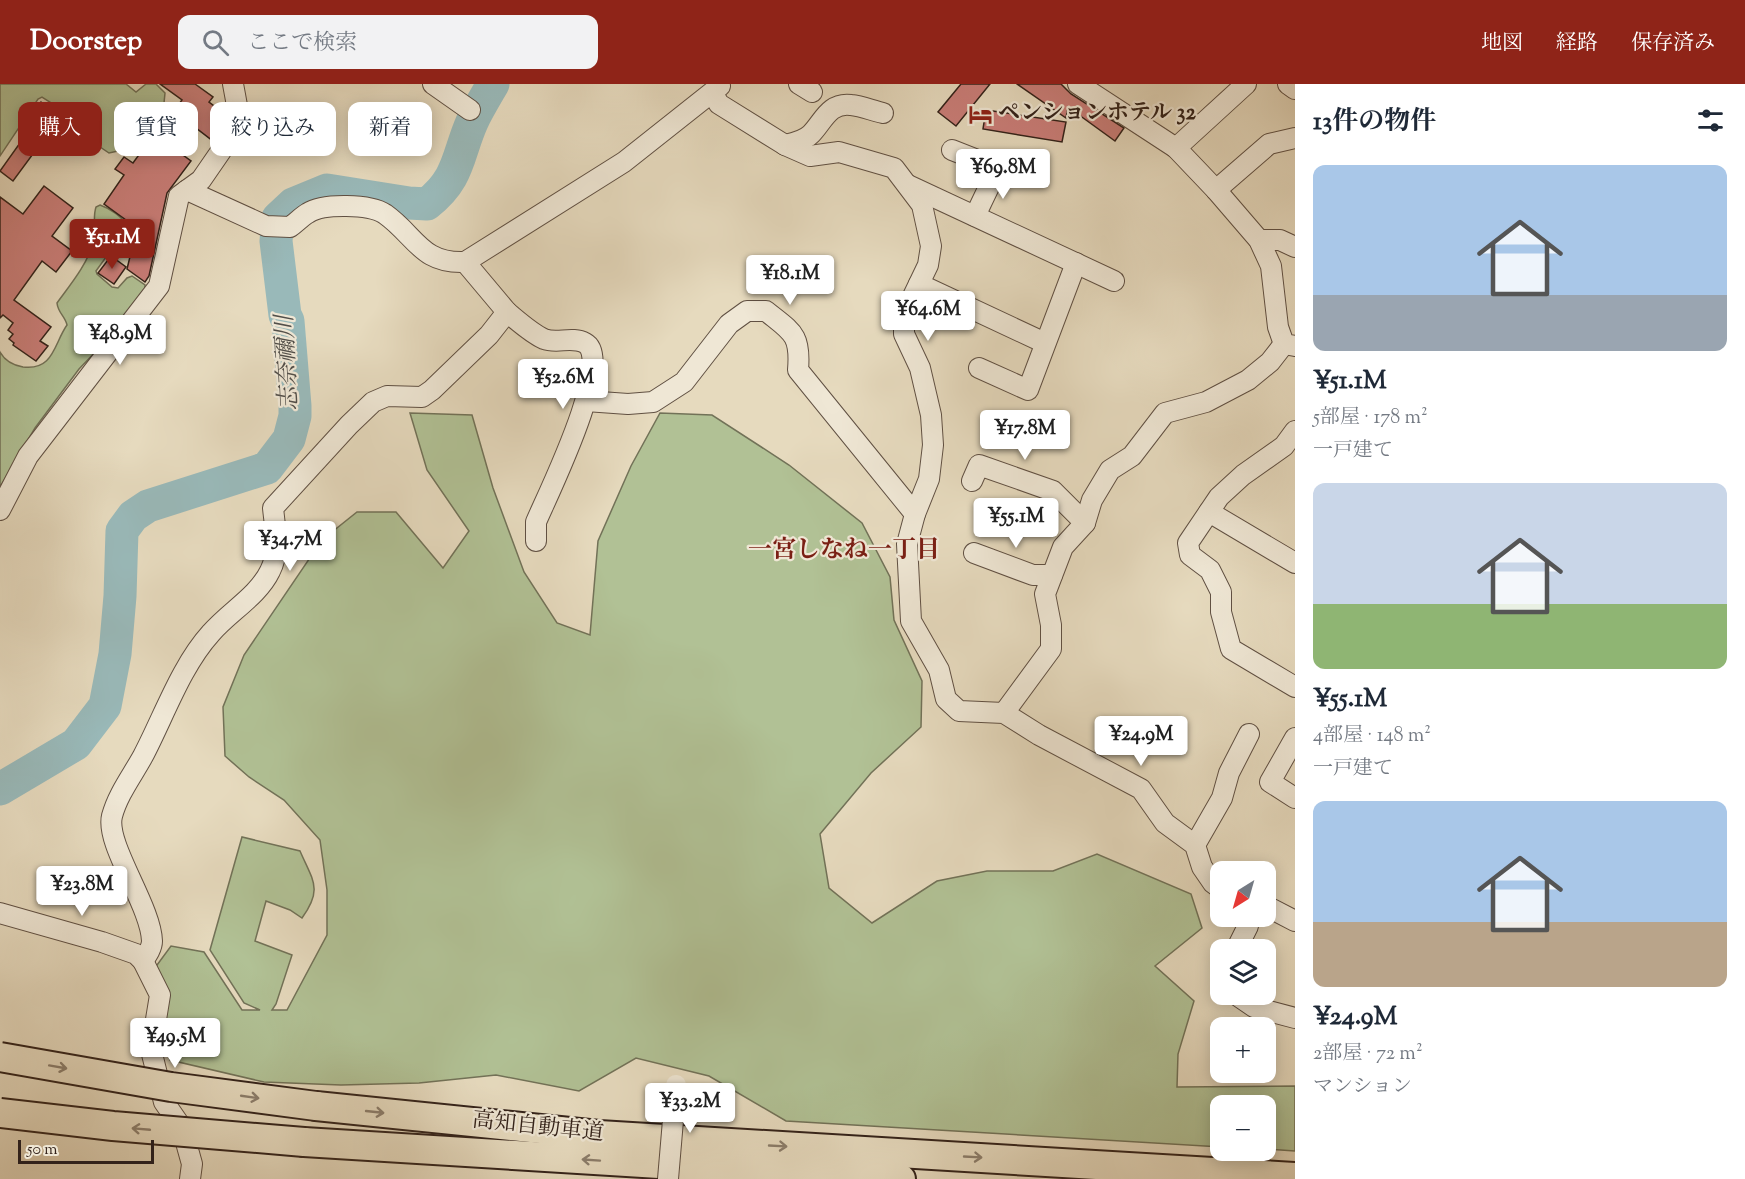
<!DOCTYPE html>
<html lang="ja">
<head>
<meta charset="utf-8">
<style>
  body { margin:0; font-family:"Sorts Mill Goudy","Noto Serif JP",serif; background:#f2f2f3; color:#1f2937; height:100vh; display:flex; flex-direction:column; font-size:22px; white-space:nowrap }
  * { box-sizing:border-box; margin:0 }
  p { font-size:20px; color:#747a83 }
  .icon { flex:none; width:33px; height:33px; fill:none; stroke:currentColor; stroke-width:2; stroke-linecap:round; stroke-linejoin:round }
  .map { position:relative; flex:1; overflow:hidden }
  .sheet { display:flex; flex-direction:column; background:#fff; width:450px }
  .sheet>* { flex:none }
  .hud { position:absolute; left:18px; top:18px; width:570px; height:54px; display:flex; gap:12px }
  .needle { width:39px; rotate:217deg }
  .buttons { position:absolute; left:1210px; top:777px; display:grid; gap:12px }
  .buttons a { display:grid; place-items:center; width:66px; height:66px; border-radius:12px; background:#fff; box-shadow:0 3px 15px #0003; font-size:30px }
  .scale { position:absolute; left:18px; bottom:15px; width:136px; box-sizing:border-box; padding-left:6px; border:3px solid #33221a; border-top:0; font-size:16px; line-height:21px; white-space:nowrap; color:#33221a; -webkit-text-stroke:4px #efe7d5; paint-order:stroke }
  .price { position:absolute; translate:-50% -51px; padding:0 14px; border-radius:6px; background:#fff; color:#222; font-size:20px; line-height:39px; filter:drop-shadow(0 2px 3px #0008) }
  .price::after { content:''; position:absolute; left:50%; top:36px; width:18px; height:14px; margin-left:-9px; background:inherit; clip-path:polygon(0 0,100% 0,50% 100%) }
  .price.active { background:#8f2418; color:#fff }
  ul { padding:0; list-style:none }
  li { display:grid; align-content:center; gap:12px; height:318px; padding:0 18px }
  li span { display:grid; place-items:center; height:186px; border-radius:12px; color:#555 }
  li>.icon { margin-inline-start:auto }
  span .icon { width:108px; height:108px; fill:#fffc; stroke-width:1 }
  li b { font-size:26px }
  h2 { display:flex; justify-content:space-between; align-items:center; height:72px; padding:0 18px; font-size:26px }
  .pill { padding:0 21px; border-radius:12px; background:#fff; box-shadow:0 3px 15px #0003; font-size:21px; line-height:54px }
  .pill.active { background:#8f2418; color:#fff }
  header { display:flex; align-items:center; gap:36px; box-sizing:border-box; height:84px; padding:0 30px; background:#8f2418; color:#fff }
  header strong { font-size:28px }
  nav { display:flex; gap:33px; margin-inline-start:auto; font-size:21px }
  .search { width:420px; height:54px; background:#f2f2f3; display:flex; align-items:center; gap:15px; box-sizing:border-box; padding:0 21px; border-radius:12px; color:#747a83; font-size:22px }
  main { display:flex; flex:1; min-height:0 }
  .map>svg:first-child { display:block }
  .green { fill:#b1c195; stroke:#727258; stroke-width:1.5 }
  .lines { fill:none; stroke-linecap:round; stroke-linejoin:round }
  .river { stroke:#99b9b9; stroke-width:33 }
  .building { fill:#ca7e79; stroke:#33221a; stroke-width:1.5 }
  .minor-casing { stroke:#605043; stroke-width:22 }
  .highway-casing { stroke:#33221a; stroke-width:32 }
  .minor { stroke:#efe7d5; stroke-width:20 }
  .highway { stroke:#e6dabe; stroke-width:28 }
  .minor-bridge-casing { stroke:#605043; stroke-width:22; stroke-linecap:butt }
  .highway-bridge-casing { stroke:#33221a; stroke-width:32; stroke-linecap:butt }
  .minor-bridge { stroke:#efe7d5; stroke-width:20 }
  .highway-bridge { stroke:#e6dabe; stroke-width:28 }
  .oneway { stroke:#8c7e6c }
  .labels { text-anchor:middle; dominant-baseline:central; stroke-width:4.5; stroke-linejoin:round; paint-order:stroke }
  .poi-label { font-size:22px; font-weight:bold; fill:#33221a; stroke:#efe7d5; text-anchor:start }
  .street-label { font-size:22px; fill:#33221a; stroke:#efe7d5 }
  .water-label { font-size:24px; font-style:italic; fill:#524f4a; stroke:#efe7d5 }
  .neighbourhood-label { font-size:24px; font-weight:bold; fill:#7a1f14; stroke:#efe7d5 }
</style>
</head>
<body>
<header>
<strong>Doorstep</strong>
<div class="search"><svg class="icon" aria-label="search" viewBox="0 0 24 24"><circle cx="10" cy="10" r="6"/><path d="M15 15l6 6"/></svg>ここで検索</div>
<nav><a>地図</a><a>経路</a><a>保存済み</a></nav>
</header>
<main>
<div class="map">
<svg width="1295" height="1095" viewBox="0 0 1295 1095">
  <rect width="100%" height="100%" fill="#e6dabe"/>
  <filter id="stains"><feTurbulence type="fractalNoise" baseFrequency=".00333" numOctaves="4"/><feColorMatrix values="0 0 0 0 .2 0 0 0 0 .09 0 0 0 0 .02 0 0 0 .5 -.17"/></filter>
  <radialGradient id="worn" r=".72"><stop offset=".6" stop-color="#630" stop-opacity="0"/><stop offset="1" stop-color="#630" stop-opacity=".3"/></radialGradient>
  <g class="green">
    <path d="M0,0h126l10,8 10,-8h10l9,9 -2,20 -3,6 -23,30 -8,3 -11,-1 -9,2 -25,-17 -20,-25 -22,-14 -4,2 -38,57z"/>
    <path d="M100,121c20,7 46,31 21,50l-12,-2 -13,18 1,3 15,13 6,1 9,-10 5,-2 13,9v5l-23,34 -43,45 -44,59 -35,59v-135c5,9 12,13 23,15 31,4 31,-24 44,-42 -2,-9 -9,-12 -10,-22 13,-18 30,-38 36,-60 4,-12 -1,-24 3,-36z"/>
    <path d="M410,329l62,2 21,73 31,84 33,51 33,12 8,-94 33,-75 29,-53 52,2 77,50 73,58 28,54 4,43 28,61 -1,46 -50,46 -51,61 9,54 43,35 65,-42 50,-10h66l44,-17 94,40 11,34 -47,38 39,35 -16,53 -1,33 118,-1v65l-29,-2v-43h-45v41l-435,-26 -77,-45 -73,-18 -57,33 -83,-16 -77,8 -78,2 -77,-3 -94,-22 -24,-80 25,-34 33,6 38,58h18l-16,-7 -34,-53 32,-113 58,14c13,30 23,38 2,67l-12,-8 -24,-9 -11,40 37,14 -16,49 -4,6h15l40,-75v-45l-7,-50 -36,-40 -35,-23 -24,-21 -2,-49 21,-52 78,-115 35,-28h39l47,56 26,-37 -42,-61z"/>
  </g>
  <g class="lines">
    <path class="river" d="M0,705l76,-45 29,-38 10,-52 5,-58 2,-65 11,-15 15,-10 119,-38 22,-29 6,-23v-10l-7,-85 -3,-6 -9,-74 2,-23 15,-14 34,-14 82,13 18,1c33,-26 30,-48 45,-82 6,-13 14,-26 21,-38"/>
  </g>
  <g class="building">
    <path d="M160,0h35l18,13 -4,5 17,13 -13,26 -39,-30 8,-11z"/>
    <path d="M961,0h29l-34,42 -18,-14z"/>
    <path d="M1017,0h44l10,10 53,34 -9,13 -47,-34 -2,11z"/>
    <path d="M41,18l20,14 -48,65 -13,-10 30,-42 -5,-4z"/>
    <path d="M986,26l80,12 -4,20 -79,-13z"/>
    <path d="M154,50l37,27 -24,32 -18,83 -4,6 -18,-13 10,-41 -33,-24 20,-29 -9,-6 9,-12 9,6z"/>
    <path d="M44,102l29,22 -21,28 20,15 -16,21 -14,-11 -28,39 37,27 -11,14 8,5 -12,15 -23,-16 1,-2 -5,-4 4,-5 -5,-4 5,-7 -10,-8 -3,3v-121l23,17z"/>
    <path d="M111,172l15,11 -12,17 -16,-11z"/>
  </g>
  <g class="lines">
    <defs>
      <g id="minor">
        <path d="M433,0l37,26"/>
        <path d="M799,0l13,8"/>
        <path d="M1078,0l98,64 40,42 43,50 12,26 7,61 6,17 11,2"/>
        <path d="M1288,0l7,5"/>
        <path d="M713,10l6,10 66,41 25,11 29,-4 55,16 28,37 9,41 -3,19 -24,50v19l16,34 11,47 2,30 -4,34 -14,35 -8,30 4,77 28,49 7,29 13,12 45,2 35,22 102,54 24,34 30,22 7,22 11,16 8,6"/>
        <path d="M785,61c9,-2 19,-4 26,-11 12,-12 18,-32 40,-29 11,1 22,6 32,8"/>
        <path d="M1176,64l70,-64"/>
        <path d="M952,66l66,26"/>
        <path d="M908,101l206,96"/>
        <path d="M187,106l79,36 24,1c6,-4 11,-10 18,-14 15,-10 62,-9 77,1 31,22 36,50 80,48l159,-100 96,-76"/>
        <path d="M1216,106l53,-46 26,-6"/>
        <path d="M975,132l23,-48"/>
        <path d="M1259,156h21l15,7"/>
        <path d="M919,200l126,59"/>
        <path d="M507,228c11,9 24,21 37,27 13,5 28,-3 41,4 30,16 -38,153 -49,179v19"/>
        <path d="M979,284l49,22 48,-127"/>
        <path d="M586,317l42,3 25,-2 31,-20 45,-58 18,-13h19c26,21 35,23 32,59l117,144"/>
        <path d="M1295,347l-11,15 -41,29 -24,22 -31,46 2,12 20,15 11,22v20l10,37 64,38"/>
        <path d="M972,397l7,-16 74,26 32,32"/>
        <path d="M0,426l28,-54 131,-170 20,-90 22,-16 20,-29 16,-31 1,-9 -5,-27"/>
        <path d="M1209,428l86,51"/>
        <path d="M974,469l59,22h19"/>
        <path d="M1004,629l47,-64v-24l-6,-31 18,-47 22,-24 7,-23 18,-30 22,-14 33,-43 41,-11 42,-22 22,-18 14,-18"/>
        <path d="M1295,654l-25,44 25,16"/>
        <path d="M1195,761l27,-47 7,-25 20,-39"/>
        <path d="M1266,822l29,15"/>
        <path d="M0,829l102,29 34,12 7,7 17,34 -9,55 13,52 18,26 10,36 -2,15"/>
        <path d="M1236,866l12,-24 -3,-10"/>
        <path d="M143,877c4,-6 9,-13 9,-20 -1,-35 -47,-97 -40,-125 6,-22 20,-40 31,-60 21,-40 38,-90 68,-123 18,-21 47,-37 59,-62 10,-19 5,-43 3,-63l76,-83 24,-23 14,-6 35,1 10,-7 57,-55 18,-23 -42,-50"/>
        <path d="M1235,910l19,13 41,11"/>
      </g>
      <g id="highway">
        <path d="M316,1022l283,29 696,42"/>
        <path d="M304,1058l597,37"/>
      </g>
    </defs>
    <use href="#minor" class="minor-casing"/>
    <use href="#highway" class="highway-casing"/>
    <use href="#minor" class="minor"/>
    <use href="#highway" class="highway"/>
    <defs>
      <path id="minor-bridge" d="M668,1095l8,-94"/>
      <g id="highway-bridge">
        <path d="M0,973l171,30 145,19"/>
        <path d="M0,1029l113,13 191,16"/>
      </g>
    </defs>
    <use href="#minor-bridge" class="minor-bridge-casing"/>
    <use href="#highway-bridge" class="highway-bridge-casing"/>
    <use href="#minor-bridge" class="minor-bridge"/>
    <use href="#highway-bridge" class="highway-bridge"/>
  </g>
  <defs><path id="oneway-shaft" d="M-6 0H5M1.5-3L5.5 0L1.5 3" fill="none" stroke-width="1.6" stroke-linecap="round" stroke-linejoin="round" transform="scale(1.5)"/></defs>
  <g class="oneway">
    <use href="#oneway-shaft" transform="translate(58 983) rotate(10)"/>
    <use href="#oneway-shaft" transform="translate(250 1013) rotate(8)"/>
    <use href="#oneway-shaft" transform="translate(375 1028) rotate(6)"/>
    <use href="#oneway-shaft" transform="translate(141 1045) rotate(-175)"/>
    <use href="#oneway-shaft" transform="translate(778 1062) rotate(3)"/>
    <use href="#oneway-shaft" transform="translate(973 1073) rotate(3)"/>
    <use href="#oneway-shaft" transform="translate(591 1076) rotate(-176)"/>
  </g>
  <defs>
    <symbol id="hotel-bare" viewBox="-9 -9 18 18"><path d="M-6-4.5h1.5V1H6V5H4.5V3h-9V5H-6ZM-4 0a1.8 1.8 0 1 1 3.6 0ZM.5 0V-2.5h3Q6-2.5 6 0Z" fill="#8f2418" stroke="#efe7d5" stroke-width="2.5" paint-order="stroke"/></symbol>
  </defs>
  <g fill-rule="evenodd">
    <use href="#hotel-bare" x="964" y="14" width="33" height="33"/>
  </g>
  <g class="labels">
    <g class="poi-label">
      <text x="998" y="30">ペンションホテル 32</text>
    </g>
    <g class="street-label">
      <text transform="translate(538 1044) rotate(6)">高知自動車道</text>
    </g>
    <g class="water-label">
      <text transform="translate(288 279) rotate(-93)">志奈禰川</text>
    </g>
    <g class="neighbourhood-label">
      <text x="844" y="467">一宮しなね一丁目</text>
    </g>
  </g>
  <rect width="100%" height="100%" filter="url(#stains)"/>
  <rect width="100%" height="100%" fill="url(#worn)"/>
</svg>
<div class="buttons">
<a><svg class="needle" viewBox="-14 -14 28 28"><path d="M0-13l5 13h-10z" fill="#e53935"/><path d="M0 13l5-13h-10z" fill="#747a83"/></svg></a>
<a><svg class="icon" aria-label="layers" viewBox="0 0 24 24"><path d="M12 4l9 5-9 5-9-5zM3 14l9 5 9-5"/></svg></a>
<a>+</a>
<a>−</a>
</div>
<div class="scale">50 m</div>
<b class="price" style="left:1003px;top:116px">¥69.8M</b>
<b class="price active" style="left:112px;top:186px">¥51.1M</b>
<b class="price" style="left:790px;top:222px">¥18.1M</b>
<b class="price" style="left:928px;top:258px">¥64.6M</b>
<b class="price" style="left:120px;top:282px">¥48.9M</b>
<b class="price" style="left:563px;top:326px">¥52.6M</b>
<b class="price" style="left:1025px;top:377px">¥17.8M</b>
<b class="price" style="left:1016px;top:465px">¥55.1M</b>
<b class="price" style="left:290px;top:488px">¥34.7M</b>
<b class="price" style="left:1141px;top:683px">¥24.9M</b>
<b class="price" style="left:82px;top:833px">¥23.8M</b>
<b class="price" style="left:175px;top:985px">¥49.5M</b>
<b class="price" style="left:690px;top:1050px">¥33.2M</b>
<div class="hud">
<a class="pill active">購入</a>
<a class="pill">賃貸</a>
<a class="pill">絞り込み</a>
<a class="pill">新着</a>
</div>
</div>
<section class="sheet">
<h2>13件の物件<svg class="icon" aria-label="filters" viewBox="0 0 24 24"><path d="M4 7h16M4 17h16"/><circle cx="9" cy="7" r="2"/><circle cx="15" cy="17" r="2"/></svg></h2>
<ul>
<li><span style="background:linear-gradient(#a9c7e8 70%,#9aa5b1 0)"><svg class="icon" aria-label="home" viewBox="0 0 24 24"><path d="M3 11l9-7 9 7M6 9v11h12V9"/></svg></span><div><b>¥51.1M</b><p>5部屋 · 178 m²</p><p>一戸建て</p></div></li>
<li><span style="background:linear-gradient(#c9d6e8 65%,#8fb573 0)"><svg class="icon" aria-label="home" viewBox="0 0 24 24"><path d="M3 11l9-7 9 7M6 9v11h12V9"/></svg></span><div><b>¥55.1M</b><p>4部屋 · 148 m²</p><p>一戸建て</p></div></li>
<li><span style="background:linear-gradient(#a9c7e8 65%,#b9a48a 0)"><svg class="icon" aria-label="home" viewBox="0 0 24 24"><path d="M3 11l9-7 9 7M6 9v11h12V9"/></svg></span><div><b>¥24.9M</b><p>2部屋 · 72 m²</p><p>マンション</p></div></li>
</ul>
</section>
</main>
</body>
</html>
